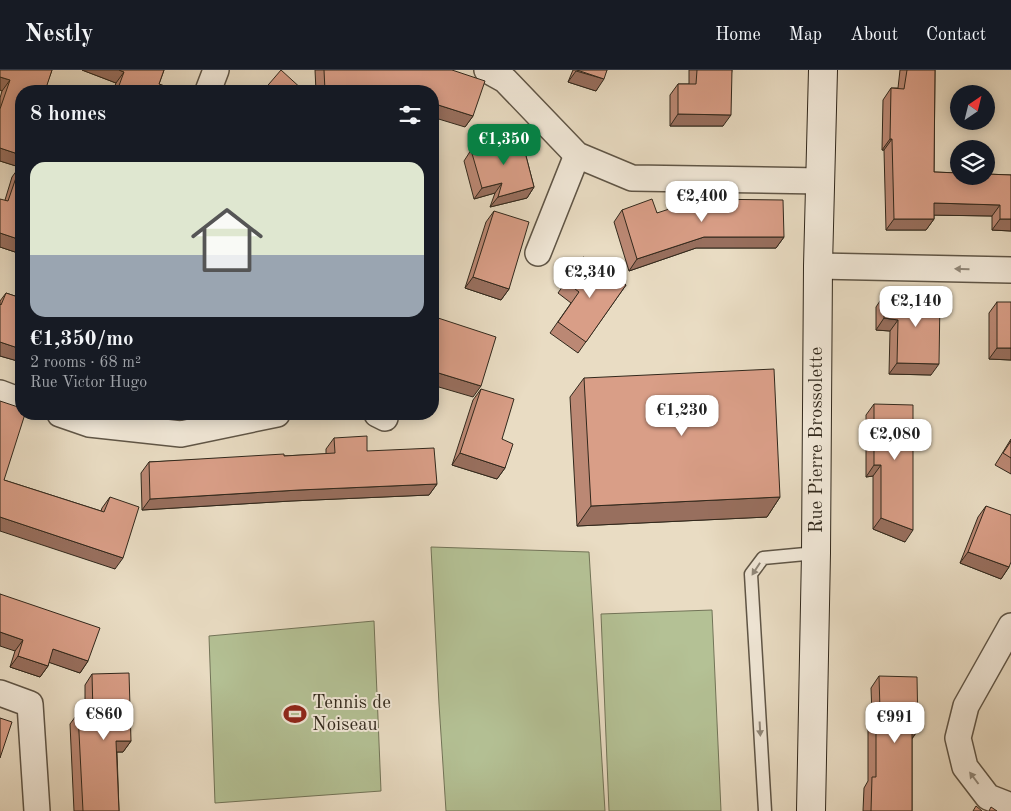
<!DOCTYPE html>
<html lang="en">
<head>
<meta charset="utf-8">
<style>
  body { margin:0; font-family:"Old Standard TT",serif; background:#242831; color:#f1f3f6; height:100vh; display:flex; flex-direction:column; font-size:19px; white-space:nowrap }
  * { box-sizing:border-box; margin:0 }
  p { font-size:16px; color:#9ea1a6 }
  .icon { flex:none; width:28px; height:28px; fill:none; stroke:currentColor; stroke-width:2; stroke-linecap:round; stroke-linejoin:round }
  .map { position:relative; flex:1; overflow:hidden }
  .sheet { position:absolute; left:15px; top:15px; width:424px; height:335px; display:flex; flex-direction:column; background:#171b24; border-radius:20px; box-shadow:0 2px 12px #0003 }
  .sheet>* { flex:none }
  .needle { width:32px; rotate:35deg }
  .fabs { position:absolute; left:950px; top:15px; display:grid; gap:10px }
  .fabs a { display:grid; place-items:center; width:45px; height:45px; border-radius:50%; background:#171b24; box-shadow:0 2px 12px #0003; font-size:25px }
  .price { position:absolute; translate:-50% -42px; padding:0 11px; border-radius:10px; background:#fff; color:#222; font-size:16px; line-height:32px; filter:drop-shadow(0 1px 2px #0008) }
  .price::after { content:''; position:absolute; left:50%; top:30px; width:15px; height:11px; margin-left:-8px; background:inherit; clip-path:polygon(0 0,100% 0,50% 100%) }
  .price.active { background:#0b8043; color:#fff }
  ul { padding:0; list-style:none }
  li { display:grid; align-content:center; gap:10px; height:265px; padding:0 15px }
  li span { display:grid; place-items:center; height:155px; border-radius:15px; color:#555 }
  li>.icon { margin-inline-start:auto }
  span .icon { width:90px; height:90px; fill:#fffc; stroke-width:1 }
  li b { font-size:21px }
  h2 { display:flex; justify-content:space-between; align-items:center; height:60px; padding:0 15px; font-size:21px }
  header { display:flex; align-items:center; gap:30px; box-sizing:border-box; height:70px; padding:0 25px; background:#171b24; border-bottom:1px solid #363941 }
  header strong { font-size:24px }
  nav { display:flex; gap:28px; margin-inline-start:auto; font-size:18px }
  .map>svg:first-child { display:block }
  .green { fill:#b4c195; stroke:#727458 }
  .lines { fill:none; stroke-linecap:round; stroke-linejoin:round }
  .lane-casing { stroke:#5f5546; stroke-width:15 }
  .street-casing { stroke:#5f5546; stroke-width:28 }
  .secondary-casing { stroke:#31281c; stroke-width:30 }
  .lane { stroke:#f1e8d8; stroke-width:12 }
  .street { stroke:#f1e8d8; stroke-width:25 }
  .secondary { stroke:#f1e8d8; stroke-width:28 }
  .wall { fill:#bb8874; stroke:#31281c }
  .shaded-wall { fill:#986f5e; stroke:#31281c }
  .building { fill:#d99e87; stroke:#31281c }
  .oneway { fill:#91887a }
  .labels { text-anchor:middle; dominant-baseline:central; stroke-width:4; stroke-linejoin:round; paint-order:stroke }
  .street-label { font-size:19px; fill:#31281c; stroke:#f1e8d8 }
  .poi-label { font-size:19px; fill:#31281c; stroke:#f1e8d8; text-anchor:start }
</style>
</head>
<body>
<header>
<strong>Nestly</strong>
<nav><a>Home</a><a>Map</a><a>About</a><a>Contact</a></nav>
</header>
<div class="map">
<svg width="1011" height="741" viewBox="0 0 1011 741">
  <rect width="100%" height="100%" fill="#e9dcc3"/>
  <filter id="stains"><feTurbulence type="fractalNoise" baseFrequency=".004" numOctaves="4"/><feColorMatrix values="0 0 0 0 .2 0 0 0 0 .09 0 0 0 0 .02 0 0 0 .5 -.17"/></filter>
  <radialGradient id="worn" r=".72"><stop offset=".6" stop-color="#630" stop-opacity="0"/><stop offset="1" stop-color="#630" stop-opacity=".3"/></radialGradient>
  <g class="green">
    <path d="M431,477l158,5 16,259h-159l-7,-107z"/>
    <path d="M712,540l9,201h-112l-8,-197z"/>
    <path d="M374,551l7,170 -166,12 -6,-167z"/>
  </g>
  <g class="lines">
    <defs>
      <path id="lane" d="M765,741l-14,-237 12,-16 53,-5"/>
      <g id="street">
        <path d="M487,0l18,10 72,75 55,23 189,3"/>
        <path d="M208,21l8,-21"/>
        <path d="M538,183l39,-98"/>
        <path d="M818,196l193,4"/>
        <path d="M0,323l21,8"/>
        <path d="M60,344l29,10 92,10 96,-20"/>
        <path d="M377,344l8,4"/>
        <path d="M1011,556l-45,80 -8,32 7,29 23,30 23,9"/>
        <path d="M0,623l30,11 7,107"/>
      </g>
      <path id="secondary" d="M811,741l5,-258 2,-287 5,-196"/>
    </defs>
    <use href="#lane" class="lane-casing"/>
    <use href="#street" class="street-casing"/>
    <use href="#secondary" class="secondary-casing"/>
    <use href="#lane" class="lane"/>
    <use href="#street" class="street"/>
    <use href="#secondary" class="secondary"/>
  </g>
  <g class="wall">
    <path d="M0,0h52l-31,85v3l-5,8 -16,-5v-63l2,-7 -2,-1z"/>
    <path d="M82,0h82l-5,14 14,7h-60l3,-8z"/>
    <path d="M315,0h137l21,46 -8,11 -33,-36h-116z"/>
    <path d="M573,0h34l-11,21 -28,-9z"/>
    <path d="M689,0h43l-9,56h-53v-31l8,-11h11z"/>
    <path d="M900,0h35l-1,102 77,3v56l-19,-1v-14l-58,-1v4l-8,11h-40l-2,-80h-2l1,-50 8,-12h7z"/>
    <path d="M519,59l15,58 -7,11 -37,9 5,-14 -21,6 -10,-38 7,-11 41,-11z"/>
    <path d="M20,96h1v88l-21,-7 5,-47 7,-23z"/>
    <path d="M622,140l35,3 127,24 -8,11h-80l-67,23 -15,-49z"/>
    <path d="M494,141l15,78 -8,11 -36,-12 21,-66z"/>
    <path d="M583,187l43,28 -48,68 -28,-20 21,-30 -13,-10z"/>
    <path d="M6,223l15,5v64l-21,-6v-55z"/>
    <path d="M884,225l47,80 -42,-1 1,-43 -14,-1v-23z"/>
    <path d="M997,232l14,58 -22,-1v-46z"/>
    <path d="M584,308l196,119 -13,20 -190,9 -7,-129z"/>
    <path d="M481,319l21,50 3,29 -8,11 -45,-14 21,-65z"/>
    <path d="M874,334l31,138 -32,-13v-53l-7,1v-62z"/>
    <path d="M334,368l33,13 70,33 -8,11 -138,6 -149,9 -1,-37 8,-11 177,-8v-5z"/>
    <path d="M1011,369v35l-16,-9z"/>
    <path d="M4,410l97,31 1,-3 8,-11 5,72z"/>
    <path d="M986,436l23,61 -8,12 -41,-16 18,-46z"/>
    <path d="M0,524l88,67 -8,12 -31,-11 -1,4 -8,11 -30,-10 5,-16z"/>
    <path d="M92,604l39,67 -8,11h-6l2,59h-45l-4,-87 8,-11h7v-28z"/>
    <path d="M879,606l39,54 -6,9v72h-49l1,-23 4,-7v-60l4,-5 -1,-28z"/>
  </g>
  <g class="shaded-wall">
    <path d="M82,0h37l5,2 -8,11z"/>
    <path d="M576,1l28,8 -8,12 -28,-9z"/>
    <path d="M0,7l10,3 -8,11 -2,-1z"/>
    <path d="M382,17l15,4h-70z"/>
    <path d="M432,33l41,13 -8,11 -33,-10z"/>
    <path d="M678,44l53,1 -8,11h-53z"/>
    <path d="M890,69h2l-8,11h-2z"/>
    <path d="M0,78l21,7v3l-5,8 -16,-5z"/>
    <path d="M502,113l-7,10 -21,6 8,-11z"/>
    <path d="M534,117l-7,11 -37,9 8,-10z"/>
    <path d="M934,133l66,2 -8,11 -66,-1z"/>
    <path d="M894,149h40l-8,11h-40z"/>
    <path d="M1000,149h11v12l-19,-1z"/>
    <path d="M0,163l21,7v14l-21,-7z"/>
    <path d="M704,167h80l-8,11h-80l-67,23 8,-12z"/>
    <path d="M473,207l36,12 -8,11 -36,-12z"/>
    <path d="M884,248l14,2 -8,11 -14,-1z"/>
    <path d="M0,272l21,7v13l-21,-6z"/>
    <path d="M997,278h14v12l-22,-1z"/>
    <path d="M897,293l42,1 -8,11 -42,-1z"/>
    <path d="M432,301l49,15 -8,11 -41,-12z"/>
    <path d="M460,383l45,15 -8,11 -45,-14z"/>
    <path d="M874,395h7l-8,11 -7,1z"/>
    <path d="M437,414l-8,11 -138,6 -149,9 8,-11 149,-9z"/>
    <path d="M780,427l-13,20 -190,9 14,-20z"/>
    <path d="M0,447l123,41 -8,11 -115,-38z"/>
    <path d="M881,448l32,12 -8,12 -32,-13z"/>
    <path d="M968,482l41,15 -8,12 -41,-16z"/>
    <path d="M0,562l23,8 -8,11 -15,-5z"/>
    <path d="M53,579l35,12 -8,12 -35,-12z"/>
    <path d="M18,586l30,10 -8,11 -30,-10z"/>
    <path d="M912,660h6l-8,11z"/>
    <path d="M116,671h15l-8,11h-14z"/>
  </g>
  <g class="building">
    <path d="M0,0h52l-7,21h-24v64l-21,-7v-39l10,-29 -10,-3z"/>
    <path d="M119,0h45l-5,14 15,5 -1,2h-56l7,-19z"/>
    <path d="M281,0l23,21h-41z"/>
    <path d="M324,0h128l33,11 -12,35 -41,-13v-12h-35l-15,-4 -57,4z"/>
    <path d="M577,0h30l-3,9z"/>
    <path d="M697,0h35l-1,45 -53,-1v-30h18z"/>
    <path d="M907,0h28l-1,102 25,1v3h27v-2l25,1v44h-11v-14l-66,-2v16h-40l-2,-80h-2l1,-51 13,1z"/>
    <path d="M519,59l15,58 -36,10 4,-14 -20,5 -11,-38 45,-12z"/>
    <path d="M20,96h1v74l-21,-7v-34l8,2z"/>
    <path d="M652,129l5,14 43,-14 83,1 1,37h-80l-67,22 -15,-49z"/>
    <path d="M494,141l35,11 -20,67 -36,-12z"/>
    <path d="M583,187l43,28 -40,57 -28,-20 21,-30 -13,-10z"/>
    <path d="M6,223l15,5v51l-21,-7v-38l1,1z"/>
    <path d="M884,225l56,3 -1,66 -42,-1 1,-43 -14,-2z"/>
    <rect x="997" y="232" width="14" height="46"/>
    <path d="M432,246l64,21 -15,49 -49,-15z"/>
    <path d="M774,299l6,128 -189,9 -7,-128z"/>
    <path d="M481,319l33,10 -12,40 11,5 -8,24 -45,-15z"/>
    <path d="M0,331l21,7v6h4l-21,66 100,32 6,-15 29,10 -16,51 -123,-41z"/>
    <path d="M874,334l39,1v125l-32,-12v-53h-7z"/>
    <path d="M367,366v15l67,-3 3,36 -138,6 -149,9 -1,-37 135,-8v2l51,-3 -1,-15z"/>
    <path d="M1011,371v17l-8,-5z"/>
    <path d="M986,436l25,9v47l-2,5 -41,-15z"/>
    <path d="M0,524l100,34 -12,33 -35,-12 -5,17 -30,-10 5,-16 -23,-8z"/>
    <path d="M129,603l2,68h-15l3,70h-36l-5,-98h15l-1,-39z"/>
    <path d="M879,606l38,1 1,53h-6v81h-41l1,-34h4v-68l4,1z"/>
    <path d="M0,648l12,4 -12,36z"/>
    <path d="M976,736l6,5h-9z"/>
    <path d="M991,737l6,4h-8z"/>
  </g>
  <defs><path id="oneway-solid" d="M-6-.8H1V-3.2L6.5 0L1 3.2V.8H-6Z" transform="scale(1.25)"/></defs>
  <g class="oneway">
    <use href="#oneway-solid" transform="translate(962 199) rotate(-179)"/>
    <use href="#oneway-solid" transform="translate(756 499) rotate(123)"/>
    <use href="#oneway-solid" transform="translate(760 659) rotate(87)"/>
    <use href="#oneway-solid" transform="translate(974 708) rotate(-127)"/>
  </g>
  <defs>
    <symbol id="stadium-bare" viewBox="-9 -9 18 18"><path d="M0-5a6.5 5 0 1 0 0 10a6.5 5 0 1 0 0-10ZM-3.5-1.8h7v3.6h-7Z" fill="#8f2418" stroke="#f1e8d8" stroke-width="2.5" paint-order="stroke"/></symbol>
  </defs>
  <g fill-rule="evenodd">
    <use href="#stadium-bare" x="279" y="628" width="32" height="32"/>
  </g>
  <g class="labels">
    <g class="street-label">
      <text transform="translate(817 370) rotate(-90)">Rue Pierre Brossolette</text>
    </g>
    <g class="poi-label">
      <text x="312" y="633">Tennis de<tspan x="312" dy="22">Noiseau</tspan></text>
    </g>
  </g>
  <rect width="100%" height="100%" filter="url(#stains)"/>
  <rect width="100%" height="100%" fill="url(#worn)"/>
</svg>
<div class="fabs">
<a><svg class="needle" viewBox="-14 -14 28 28"><path d="M0-13l5 13h-10z" fill="#e53935"/><path d="M0 13l5-13h-10z" fill="#9ea1a6"/></svg></a>
<a><svg class="icon" aria-label="layers" viewBox="0 0 24 24"><path d="M12 4l9 5-9 5-9-5zM3 14l9 5 9-5"/></svg></a>
</div>
<b class="price active" style="left:504px;top:96px">€1,350</b>
<b class="price" style="left:702px;top:153px">€2,400</b>
<b class="price" style="left:590px;top:229px">€2,340</b>
<b class="price" style="left:916px;top:258px">€2,140</b>
<b class="price" style="left:682px;top:367px">€1,230</b>
<b class="price" style="left:895px;top:391px">€2,080</b>
<b class="price" style="left:104px;top:671px">€860</b>
<b class="price" style="left:895px;top:674px">€991</b>
<section class="sheet">
<h2>8 homes<svg class="icon" aria-label="filters" viewBox="0 0 24 24"><path d="M4 7h16M4 17h16"/><circle cx="9" cy="7" r="2"/><circle cx="15" cy="17" r="2"/></svg></h2>
<ul>
<li><span style="background:linear-gradient(#dfe7d0 60%,#9aa5b1 0)"><svg class="icon" aria-label="home" viewBox="0 0 24 24"><path d="M3 11l9-7 9 7M6 9v11h12V9"/></svg></span><div><b>€1,350/mo</b><p>2 rooms · 68 m²</p><p>Rue Victor Hugo</p></div></li>
</ul>
</section>
</div>
</body>
</html>
